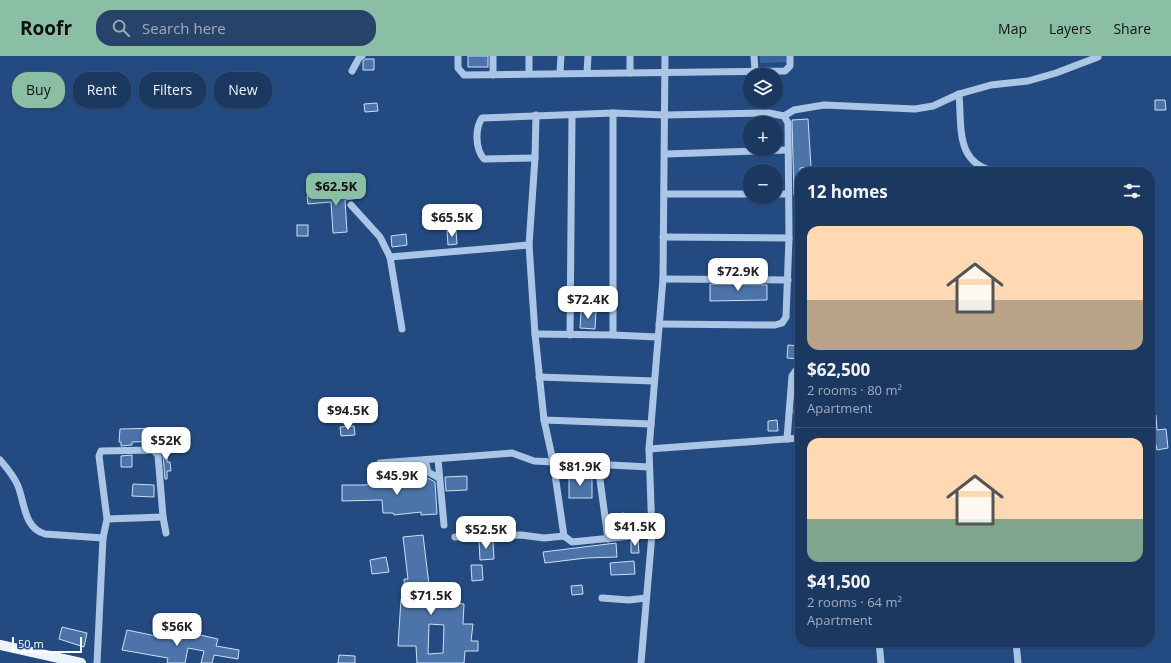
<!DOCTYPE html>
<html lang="en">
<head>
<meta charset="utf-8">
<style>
  body { margin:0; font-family:"Open Sans",sans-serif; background:#28436a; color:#f1f3f6; height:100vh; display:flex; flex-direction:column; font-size:15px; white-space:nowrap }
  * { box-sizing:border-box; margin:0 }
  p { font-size:13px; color:#a0acbd }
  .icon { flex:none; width:22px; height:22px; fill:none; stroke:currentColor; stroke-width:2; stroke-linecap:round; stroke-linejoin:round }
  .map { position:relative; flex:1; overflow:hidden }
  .details { position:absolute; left:795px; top:111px; width:360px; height:480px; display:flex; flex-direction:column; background:#1b3861; border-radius:16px; box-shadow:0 1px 3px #0004,0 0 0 1px #395276 }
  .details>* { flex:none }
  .top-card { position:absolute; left:12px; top:16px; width:380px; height:36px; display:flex; gap:8px }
  .tools { position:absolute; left:743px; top:12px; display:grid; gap:8px }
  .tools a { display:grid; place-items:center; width:40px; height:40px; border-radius:50%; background:#1b3861; box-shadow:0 1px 3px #0004,0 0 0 1px #395276; font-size:20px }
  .scale { position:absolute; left:12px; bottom:10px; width:70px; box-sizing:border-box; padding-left:4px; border:2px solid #fff; border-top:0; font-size:11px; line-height:14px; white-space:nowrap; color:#fff; -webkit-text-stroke:3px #244b81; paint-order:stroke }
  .price { position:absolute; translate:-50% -34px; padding:0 9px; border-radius:8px; background:#fff; color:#222; font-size:13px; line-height:26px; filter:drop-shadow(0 1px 2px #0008) }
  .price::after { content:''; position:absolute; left:50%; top:24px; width:12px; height:9px; margin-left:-6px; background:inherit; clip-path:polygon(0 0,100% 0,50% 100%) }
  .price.selected { background:#8abfa5; color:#111 }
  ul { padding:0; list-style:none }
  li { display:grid; align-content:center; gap:8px; height:212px; padding:0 12px }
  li+li { border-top:1px solid #395276 }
  li span { display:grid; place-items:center; height:124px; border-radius:12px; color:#555 }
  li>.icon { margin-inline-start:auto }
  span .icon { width:72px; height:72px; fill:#fffc; stroke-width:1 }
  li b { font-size:17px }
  h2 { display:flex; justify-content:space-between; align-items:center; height:48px; padding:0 12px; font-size:17px }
  .tag { padding:0 14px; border-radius:16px; background:#1b3861; box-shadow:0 1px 3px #0004,0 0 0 1px #395276; font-size:14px; line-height:36px }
  .tag.selected { background:#8abfa5; color:#111 }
  header { display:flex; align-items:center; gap:24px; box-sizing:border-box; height:56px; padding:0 20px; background:#8abfa5; color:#111 }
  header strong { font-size:19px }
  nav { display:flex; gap:22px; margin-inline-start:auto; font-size:14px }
  .search { width:280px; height:36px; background:#28436a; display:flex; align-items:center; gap:10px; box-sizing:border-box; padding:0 14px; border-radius:16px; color:#a0acbd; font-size:15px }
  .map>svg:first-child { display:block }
  .green { fill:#38649e }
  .building { fill:#4c74a9; stroke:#cedff5; fill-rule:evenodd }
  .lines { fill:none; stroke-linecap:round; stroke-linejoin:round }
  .minor { stroke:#abc5e7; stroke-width:7 }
  .major { stroke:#ecf3fd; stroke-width:10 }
</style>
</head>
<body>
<header>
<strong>Roofr</strong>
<div class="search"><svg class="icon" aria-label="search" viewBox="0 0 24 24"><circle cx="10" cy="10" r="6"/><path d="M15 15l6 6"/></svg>Search here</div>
<nav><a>Map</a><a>Layers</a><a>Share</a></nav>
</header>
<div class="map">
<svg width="1171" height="607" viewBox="0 0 1171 607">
  <rect width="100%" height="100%" fill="#244b81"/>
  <path class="green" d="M760,0h28v6l-28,1z"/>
  <g class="building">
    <rect x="468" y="0" width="20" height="11"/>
    <path d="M366,3h8v11h-11v-9z"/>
    <path d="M1155,44h10l1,10h-11z"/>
    <path d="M377,47l1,8 -13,1 -1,-8z"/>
    <path d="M808,63l3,48 -11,1v27h-6l-2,-75z"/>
    <path d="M359,134l1,8 -15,2 2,32 -14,1 -2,-31 -23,2 -1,-8z"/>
    <rect x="297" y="169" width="11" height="11"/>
    <path d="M447,175h9l1,13 -9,1z"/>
    <path d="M406,178l1,11 -15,2 -1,-11z"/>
    <path d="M710,228l57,1v15l-57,1z"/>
    <path d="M581,255h15l-1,18 -15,-1z"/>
    <path d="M788,289l12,1 -1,13 -12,-1z"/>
    <path d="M795,348h5v9h-6z"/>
    <path d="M1150,359h6l1,15 9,-1 2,19 -11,2 -1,-5 -6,1z"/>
    <path d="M777,364l1,11h-10v-10z"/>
    <path d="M354,370l1,9 -14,1 -1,-9z"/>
    <path d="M162,372l1,13 -31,1v3l-11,1v-4h-2l1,-13z"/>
    <path d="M160,391l8,1 -1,14h3l1,9h-4v8h-2l-2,-24z"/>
    <path d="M132,399v12h-11v-11z"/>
    <path d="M467,420v14l-21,1 -1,-14z"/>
    <rect x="569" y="420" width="23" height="22"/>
    <path d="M415,422h13l7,4 2,32 -16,1v-3l-27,3 -1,-2h-10l-1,-13 -40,1v-16h23l8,-2 1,1z"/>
    <path d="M133,428l21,1v12l-22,-1z"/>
    <path d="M624,457v2l17,-1 2,15 -31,3 -2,-17z"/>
    <path d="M423,479l6,50 -9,1v14l44,4 -1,20h10l-2,17h7v10h-13l-1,12h-47l-1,-17h-18l3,-47h4l-1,-20h4l-5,-42zM429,568l15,1 -1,28 -15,1z"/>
    <path d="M638,484l1,13h-8v-12z"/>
    <path d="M479,485h14l1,18 -14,1z"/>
    <path d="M616,487l1,14 -31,1 -41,5 -2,-11z"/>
    <path d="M386,501l3,15 -17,2 -2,-14z"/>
    <path d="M634,505l1,13 -24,1 -1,-12z"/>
    <path d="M471,509h11l1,15 -11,1z"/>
    <path d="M582,529l1,9 -11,1 -1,-9z"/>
    <path d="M62,571l25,6 -3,14 -25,-8z"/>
    <path d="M193,573l8,1 -1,5 18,4 -2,7 23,4 -1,9 -24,-4 -2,8h-11l3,-12 -16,-3 -3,15h-18l1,-5 -46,-8 5,-20 53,11 2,-9 10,1z"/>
    <path d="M339,599l16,1v7h-17z"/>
  </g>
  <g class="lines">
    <g class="minor">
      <path d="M458,0v12l6,7 321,-4 5,-5v-10"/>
      <path d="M493,0v19"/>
      <path d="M529,0v17"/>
      <path d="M630,0v17"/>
      <path d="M754,0l1,15"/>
      <path d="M352,15l7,-13 3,-2"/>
      <path d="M560,16l1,-16"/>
      <path d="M587,17l1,-17"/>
      <path d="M959,38c3,35 -4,70 38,78"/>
      <path d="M536,59l-1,43 -6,87 6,89 9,86 9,41 11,75 8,6 80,-8"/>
      <path d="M784,60l10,-6 30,-5 91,4 18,-3 26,-12 32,-9 37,-4 28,-8 42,-16"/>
      <path d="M666,98l121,-4"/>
      <path d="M535,102l-51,1c-9,-10 -9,-31 -2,-41l131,-5 52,2 104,-2 15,3 4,7 1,115 -3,79 -4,6 -7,2 -116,-1"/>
      <path d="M664,138h86"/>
      <path d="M776,138h12"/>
      <path d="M351,149l29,32 10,20 12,72"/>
      <path d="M663,181l126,1"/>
      <path d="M390,201l139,-12"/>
      <path d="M663,223l125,1"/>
      <path d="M535,278l78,1 44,2"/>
      <path d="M570,279l2,-220"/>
      <path d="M613,279v-222"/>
      <path d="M539,321l115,4"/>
      <path d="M544,364l107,4"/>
      <path d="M787,383l5,-63 8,-11"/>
      <path d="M649,393l151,-11"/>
      <path d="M438,403l6,66"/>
      <path d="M0,404c7,8 14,16 18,26 7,18 6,42 27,48l58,4"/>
      <path d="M425,404l3,12 11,6"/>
      <path d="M380,407l132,-10 22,8 115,6"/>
      <path d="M598,409l10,74"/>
      <path d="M163,461l3,16"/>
      <path d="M455,481l66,-2 23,3 20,-2"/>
      <path d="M602,542l27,2 17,-2"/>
      <path d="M879,586l2,21"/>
      <path d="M1016,586l2,21"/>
      <path d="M97,607l6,-125 4,-19 -8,-63 2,-5 52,-1 5,5 5,62 -56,2"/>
      <path d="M641,607l11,-129 -3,-85 14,-170 2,-223"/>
    </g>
    <path class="major" d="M0,589l81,18"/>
  </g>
</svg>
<div class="tools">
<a><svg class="icon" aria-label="layers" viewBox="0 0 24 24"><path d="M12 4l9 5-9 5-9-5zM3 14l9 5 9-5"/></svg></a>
<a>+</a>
<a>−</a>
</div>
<div class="scale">50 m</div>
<b class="price selected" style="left:336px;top:151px">$62.5K</b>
<b class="price" style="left:452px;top:182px">$65.5K</b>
<b class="price" style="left:738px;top:236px">$72.9K</b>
<b class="price" style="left:588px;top:264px">$72.4K</b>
<b class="price" style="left:348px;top:375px">$94.5K</b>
<b class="price" style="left:166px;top:405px">$52K</b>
<b class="price" style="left:580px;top:431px">$81.9K</b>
<b class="price" style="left:397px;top:440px">$45.9K</b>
<b class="price" style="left:635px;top:491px">$41.5K</b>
<b class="price" style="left:486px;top:494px">$52.5K</b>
<b class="price" style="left:431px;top:560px">$71.5K</b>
<b class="price" style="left:177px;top:591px">$56K</b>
<div class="top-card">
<a class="tag selected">Buy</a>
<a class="tag">Rent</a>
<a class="tag">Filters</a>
<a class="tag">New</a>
</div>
<section class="details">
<h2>12 homes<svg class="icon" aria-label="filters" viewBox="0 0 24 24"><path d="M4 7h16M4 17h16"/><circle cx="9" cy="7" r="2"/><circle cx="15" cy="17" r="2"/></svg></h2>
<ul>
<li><span style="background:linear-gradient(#ffd9b3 60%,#b9a48a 0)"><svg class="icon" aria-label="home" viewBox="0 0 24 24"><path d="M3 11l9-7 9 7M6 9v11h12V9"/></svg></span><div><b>$62,500</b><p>2 rooms · 80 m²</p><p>Apartment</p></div></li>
<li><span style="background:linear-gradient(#ffd9b3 65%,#7fa58c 0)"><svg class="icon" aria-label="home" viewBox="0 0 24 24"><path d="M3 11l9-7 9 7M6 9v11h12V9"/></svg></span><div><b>$41,500</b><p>2 rooms · 64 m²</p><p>Apartment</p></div></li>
</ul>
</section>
</div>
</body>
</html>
